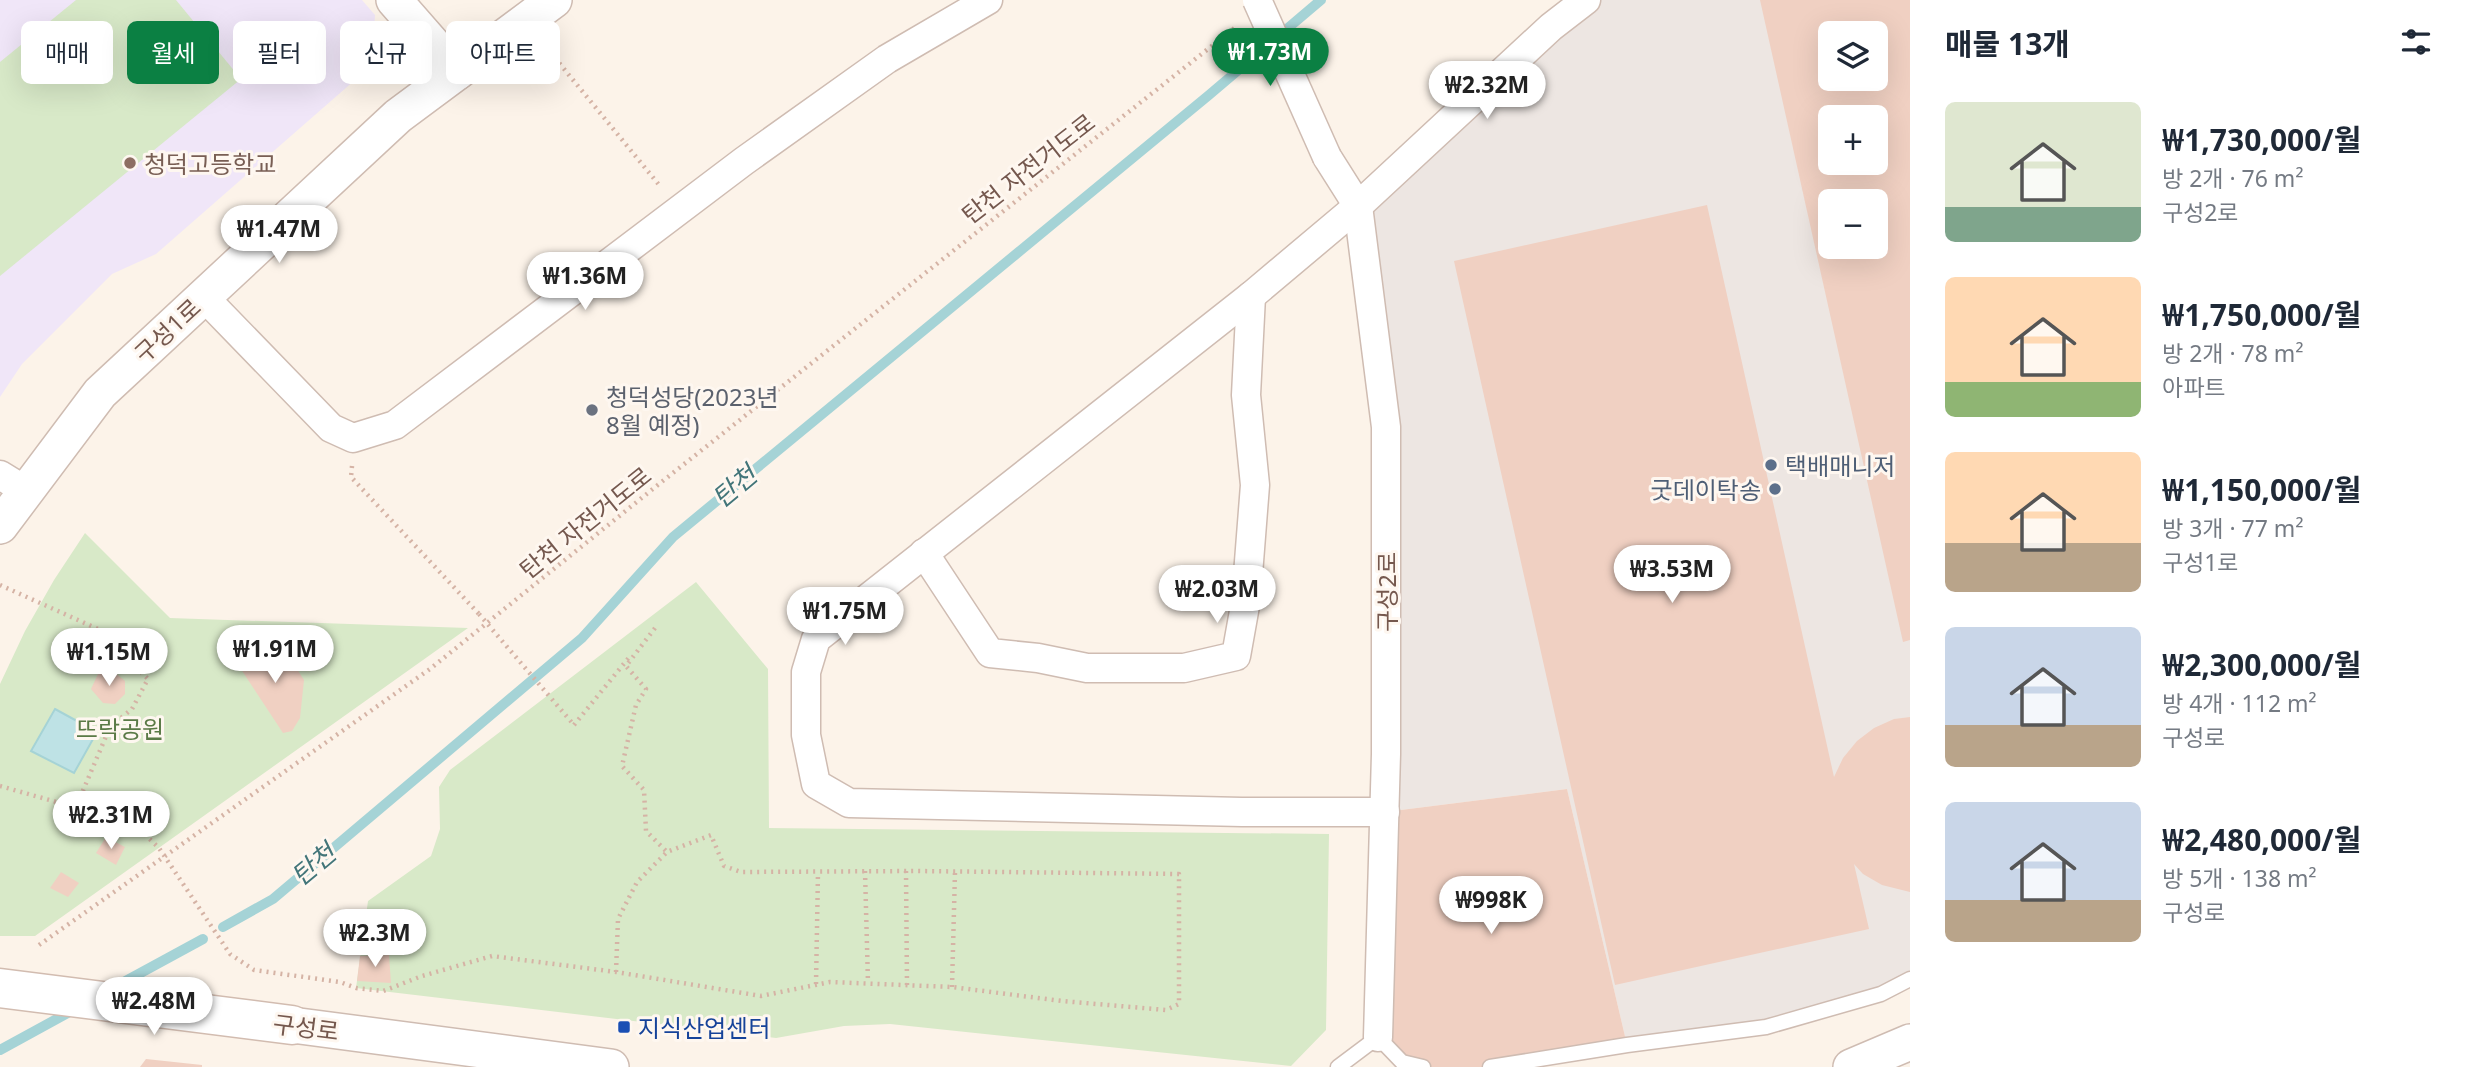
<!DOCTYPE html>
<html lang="ko">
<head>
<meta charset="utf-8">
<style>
  body { margin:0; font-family:"Noto Sans","Noto Sans KR",sans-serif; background:#f6f6f7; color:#1f2937; height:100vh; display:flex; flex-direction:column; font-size:26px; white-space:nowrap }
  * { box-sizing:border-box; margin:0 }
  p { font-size:23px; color:#747a83 }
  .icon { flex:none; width:38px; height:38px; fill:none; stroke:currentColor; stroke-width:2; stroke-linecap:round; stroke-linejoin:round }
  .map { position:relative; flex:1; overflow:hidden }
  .drawer { display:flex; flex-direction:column; background:#fff; width:560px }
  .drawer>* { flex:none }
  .guide { position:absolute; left:21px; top:21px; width:665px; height:63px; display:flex; gap:14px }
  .tools { position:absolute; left:1818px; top:21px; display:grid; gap:14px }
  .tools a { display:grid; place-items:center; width:70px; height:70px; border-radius:10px; background:#fff; box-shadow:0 7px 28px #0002; font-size:35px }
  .price { position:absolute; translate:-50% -60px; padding:0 16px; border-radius:24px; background:#fff; color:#222; font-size:23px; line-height:46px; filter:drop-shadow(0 2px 4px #0008) }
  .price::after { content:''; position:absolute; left:50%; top:42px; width:21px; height:16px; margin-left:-10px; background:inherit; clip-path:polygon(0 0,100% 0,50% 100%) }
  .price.active { background:#0b8043; color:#fff }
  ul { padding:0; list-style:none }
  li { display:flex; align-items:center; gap:21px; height:175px; padding:0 35px }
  li span { display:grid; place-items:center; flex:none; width:196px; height:140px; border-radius:10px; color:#555 }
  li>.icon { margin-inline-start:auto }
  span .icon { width:84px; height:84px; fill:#fffc; stroke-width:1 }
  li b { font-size:30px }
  h2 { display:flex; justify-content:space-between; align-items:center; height:84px; padding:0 35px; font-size:30px }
  .chip { padding:0 24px; border-radius:10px; background:#fff; box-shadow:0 7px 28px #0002; font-size:24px; line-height:63px }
  .chip.active { background:#0b8043; color:#fff }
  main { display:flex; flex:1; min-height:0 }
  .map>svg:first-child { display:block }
  .industrial { fill:#ede6e2; fill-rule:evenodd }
  .education { fill:#f0e6f8 }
  .green { fill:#d8e9c8 }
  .water { fill:#bee2e5; stroke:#a5d3d6; stroke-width:2 }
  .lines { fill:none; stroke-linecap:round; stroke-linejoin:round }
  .stream { stroke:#a5d3d6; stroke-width:10 }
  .building { fill:#f0d0c2; fill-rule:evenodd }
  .service-casing { stroke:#cfbcb2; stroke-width:17 }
  .minor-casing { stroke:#cfbcb2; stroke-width:31 }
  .tertiary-casing { stroke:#cfbcb2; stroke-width:38 }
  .secondary-casing { stroke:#d2bcb0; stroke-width:41 }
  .path { stroke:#d5b3a5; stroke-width:4.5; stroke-dasharray:2 5; stroke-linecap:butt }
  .service { stroke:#fff; stroke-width:14 }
  .minor { stroke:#fff; stroke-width:28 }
  .tertiary { stroke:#fff; stroke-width:35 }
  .secondary { stroke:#fff; stroke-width:38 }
  .minor-bridge-casing { stroke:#cfbcb2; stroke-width:31; stroke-linecap:butt }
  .path-bridge { stroke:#d5b3a5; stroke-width:4.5; stroke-dasharray:2 5; stroke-linecap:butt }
  .minor-bridge { stroke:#fff; stroke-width:28 }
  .education-dot { fill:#8d6e63; stroke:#fef7f0; stroke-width:2.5 }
  .worship-dot { fill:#6b7280; stroke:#fef7f0; stroke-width:2.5 }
  .service-dot { fill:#5c6f8a; stroke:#fef7f0; stroke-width:2.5 }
  .transit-dot { fill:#1a4fb4; stroke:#fef7f0; stroke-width:2.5 }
  .labels { text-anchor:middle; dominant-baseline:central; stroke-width:6; stroke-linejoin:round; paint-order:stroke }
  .education-label { font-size:24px; fill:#785e54; stroke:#fef7f0; text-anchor:start }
  .street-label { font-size:24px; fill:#75584e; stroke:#fef7f0 }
  .worship-label { font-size:24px; fill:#5b616d; stroke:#fef7f0; text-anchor:start }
  .service-label { font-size:24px; fill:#4e5e75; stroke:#fef7f0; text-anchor:start }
  .park-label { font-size:24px; fill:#5a7a46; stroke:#fef7f0 }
  .transit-label { font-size:24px; fill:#164399; stroke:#fef7f0; text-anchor:start }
  .water-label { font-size:26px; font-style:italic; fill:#427579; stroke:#fef7f0 }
</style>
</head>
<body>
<main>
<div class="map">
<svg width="1910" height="1067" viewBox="0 0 1910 1067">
  <rect width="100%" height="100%" fill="#fcf3e9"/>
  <path class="industrial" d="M1586,0h324v979l-144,48 -139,18 -60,-256 -182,23 1,-385 -28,-221zM1830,33h46v46h-46zM1830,117h46v46h-46zM1830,201h46v46h-46z"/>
  <path class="education" d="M0,0h362l13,15 -2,27 -10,31 -207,181 -44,20 -90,90 -22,33z"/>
  <g class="green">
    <path d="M76,0h100l65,79 -241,197v-214z"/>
    <path d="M85,533l85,85 298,10 -433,308h-35v-252l25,-53 29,-51z"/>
    <path d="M696,582l72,87 1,159 560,6 -3,196 -35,36 -401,-42 -46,2 -68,12 -420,-50 12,-87 63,-45 9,-27 -1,-42 11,-17z"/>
  </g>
  <path class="water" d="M55,709l42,23 -23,41 -43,-22z"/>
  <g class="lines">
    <g class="stream">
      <path d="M223,927l50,-28 309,-261 91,-101 536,-442 112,-95"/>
      <path d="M111,989l92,-50"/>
      <path d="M0,1050l75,-41"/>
    </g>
  </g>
  <g class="building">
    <path d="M1760,0h150v640l-7,2zM1830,33h46v46h-46zM1830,117h46v46h-46zM1830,201h46v46h-46z"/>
    <path d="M1707,205l127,572 9,-19 14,-17 17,-13 20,-9 16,-2v175l-28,-7 -19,-11 -9,-10 15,65 -254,56 -161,-724z"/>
    <path d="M249,649l29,3 12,6 14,22 -4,38 -8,13 -9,2 -50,-76z"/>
    <path d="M114,672l11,9v13l-10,10 -12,-1 -12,-14 7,-15z"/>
    <path d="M1567,789l60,256 -137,22h-67l-21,-5 -24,-25 7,-225z"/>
    <path d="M106,837l19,10 -9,18 -20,-12z"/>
    <path d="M61,872l18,11 -11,14 -18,-9z"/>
    <path d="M389,955l2,28 -34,-2 3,-25z"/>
    <path d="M146,1059l56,6v2h-62z"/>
  </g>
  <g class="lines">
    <defs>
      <g id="service">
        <path d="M1338,1067l40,-30 24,25 21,5"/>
        <path d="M1490,1067l137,-22 139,-18 115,-33 29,-15"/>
      </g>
      <g id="minor">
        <path d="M1327,157l31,49 28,221v327l-8,283"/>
        <path d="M203,296l128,132 22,10 42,-13 349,-264 143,-102 101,-59"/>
        <path d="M0,475l26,16"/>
        <path d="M924,553l66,100 48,5 49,10h97l52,-12 10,-56 9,-115 -9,-90 5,-99"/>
        <path d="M1385,812h-143l-393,-9 -33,-19 -10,-49v-63l10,-33 435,-343 107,-90 193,-179 35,-27"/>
      </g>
      <g id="tertiary">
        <path d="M394,0l63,72"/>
        <path d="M0,526l100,-133 298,-277 156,-116"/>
        <path d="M292,1025l319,42"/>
        <path d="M1851,1067l59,-25"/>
      </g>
      <path id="secondary" d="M0,988l292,37"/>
    </defs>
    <use href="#service" class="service-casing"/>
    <use href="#minor" class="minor-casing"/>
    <use href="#tertiary" class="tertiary-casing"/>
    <use href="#secondary" class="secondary-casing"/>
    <g class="path">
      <path d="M546,47l114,139"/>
      <path d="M352,466l-1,11 128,137"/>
      <path d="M0,585l98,44 50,50 -16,30 -22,18 -34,80"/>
      <path d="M655,628l-29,38 20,23 -10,16 -14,61 22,24 2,41 21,21"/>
      <path d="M574,725l57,-70"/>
      <path d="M0,786l134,38 25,24 71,106 24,16 86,12 16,6 27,3 39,-15 70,-20 124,16 145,24 69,-14 122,5 110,14 104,9 13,-6v-130l-264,-3 -174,1 -17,-6 -13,-31 -44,17 -30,30 -19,37 -2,53"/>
      <path d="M865,871l3,112"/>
      <path d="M906,871l1,114"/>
      <path d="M39,945l391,-276 229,-185 578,-458"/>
      <path d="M816,984l2,-112"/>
      <path d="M952,987l3,-115"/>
    </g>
    <use href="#service" class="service"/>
    <use href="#minor" class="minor"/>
    <use href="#tertiary" class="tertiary"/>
    <use href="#secondary" class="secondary"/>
    <defs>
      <path id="minor-bridge" d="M1257,0l70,157"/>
    </defs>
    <use href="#minor-bridge" class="minor-bridge-casing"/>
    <path class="path-bridge" d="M479,614l95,111"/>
    <use href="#minor-bridge" class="minor-bridge"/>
  </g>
  <circle class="education-dot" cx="130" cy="163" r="7"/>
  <circle class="worship-dot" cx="592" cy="410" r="7"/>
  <g class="service-dot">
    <circle cx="1771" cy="465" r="7"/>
    <circle cx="1775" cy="489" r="7"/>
  </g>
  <rect class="transit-dot" x="617" y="1020" width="14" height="14" rx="3.5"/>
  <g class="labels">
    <g class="education-label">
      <text x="144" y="163">청덕고등학교</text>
    </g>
    <g class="street-label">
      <text transform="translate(1028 168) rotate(-38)">탄천 자전거도로</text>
      <text transform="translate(167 330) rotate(-43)">구성1로</text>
      <text transform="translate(585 522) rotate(-39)">탄천 자전거도로</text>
      <text transform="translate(1386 592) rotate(-90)">구성2로</text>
      <text transform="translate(306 1027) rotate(7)">구성로</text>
    </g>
    <g class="worship-label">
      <text x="606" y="396">청덕성당(2023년<tspan x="606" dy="28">8월 예정)</tspan></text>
    </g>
    <g class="service-label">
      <text x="1785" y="465">택배매니저</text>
      <text x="1761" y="489" text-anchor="end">굿데이탁송</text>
    </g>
    <g class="park-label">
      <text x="120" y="728">뜨락공원</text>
    </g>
    <g class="transit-label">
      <text x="638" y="1027">지식산업센터</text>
    </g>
    <g class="water-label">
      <text transform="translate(734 486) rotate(-40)">탄천</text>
      <text transform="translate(313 864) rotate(-40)">탄천</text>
    </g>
  </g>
</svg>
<div class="tools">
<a><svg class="icon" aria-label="layers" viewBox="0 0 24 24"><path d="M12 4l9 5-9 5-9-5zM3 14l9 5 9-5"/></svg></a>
<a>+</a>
<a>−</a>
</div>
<b class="price active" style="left:1270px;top:88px">₩1.73M</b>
<b class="price" style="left:1487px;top:121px">₩2.32M</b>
<b class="price" style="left:279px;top:265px">₩1.47M</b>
<b class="price" style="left:585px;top:312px">₩1.36M</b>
<b class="price" style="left:1672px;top:605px">₩3.53M</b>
<b class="price" style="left:1217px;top:625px">₩2.03M</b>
<b class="price" style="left:845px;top:647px">₩1.75M</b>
<b class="price" style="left:275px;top:685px">₩1.91M</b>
<b class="price" style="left:109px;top:688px">₩1.15M</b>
<b class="price" style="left:111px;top:851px">₩2.31M</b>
<b class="price" style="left:1491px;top:936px">₩998K</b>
<b class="price" style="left:375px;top:969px">₩2.3M</b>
<b class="price" style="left:154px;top:1037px">₩2.48M</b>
<div class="guide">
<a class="chip">매매</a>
<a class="chip active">월세</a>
<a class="chip">필터</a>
<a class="chip">신규</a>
<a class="chip">아파트</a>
</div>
</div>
<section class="drawer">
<h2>매물 13개<svg class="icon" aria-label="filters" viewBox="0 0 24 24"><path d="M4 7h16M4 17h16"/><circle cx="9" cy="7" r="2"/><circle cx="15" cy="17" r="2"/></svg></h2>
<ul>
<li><span style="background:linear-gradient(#dfe7d0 75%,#7fa58c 0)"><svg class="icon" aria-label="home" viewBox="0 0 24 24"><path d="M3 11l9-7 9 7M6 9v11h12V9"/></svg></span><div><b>₩1,730,000/월</b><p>방 2개 · 76 m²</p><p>구성2로</p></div></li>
<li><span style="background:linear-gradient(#ffd9b3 75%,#8fb573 0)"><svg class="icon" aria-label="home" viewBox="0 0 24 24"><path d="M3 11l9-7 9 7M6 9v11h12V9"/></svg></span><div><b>₩1,750,000/월</b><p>방 2개 · 78 m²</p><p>아파트</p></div></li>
<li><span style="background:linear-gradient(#ffd9b3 65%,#b9a48a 0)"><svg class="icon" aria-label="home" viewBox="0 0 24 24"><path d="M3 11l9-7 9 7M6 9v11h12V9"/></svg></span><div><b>₩1,150,000/월</b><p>방 3개 · 77 m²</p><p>구성1로</p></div></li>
<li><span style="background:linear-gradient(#c9d6e8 70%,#b9a48a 0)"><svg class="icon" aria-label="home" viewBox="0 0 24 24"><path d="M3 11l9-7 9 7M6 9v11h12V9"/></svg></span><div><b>₩2,300,000/월</b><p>방 4개 · 112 m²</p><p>구성로</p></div></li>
<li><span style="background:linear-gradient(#c9d6e8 70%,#b9a48a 0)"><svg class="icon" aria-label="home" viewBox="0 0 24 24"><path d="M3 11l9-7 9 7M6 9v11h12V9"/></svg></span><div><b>₩2,480,000/월</b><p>방 5개 · 138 m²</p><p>구성로</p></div></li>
</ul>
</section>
</main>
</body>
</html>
